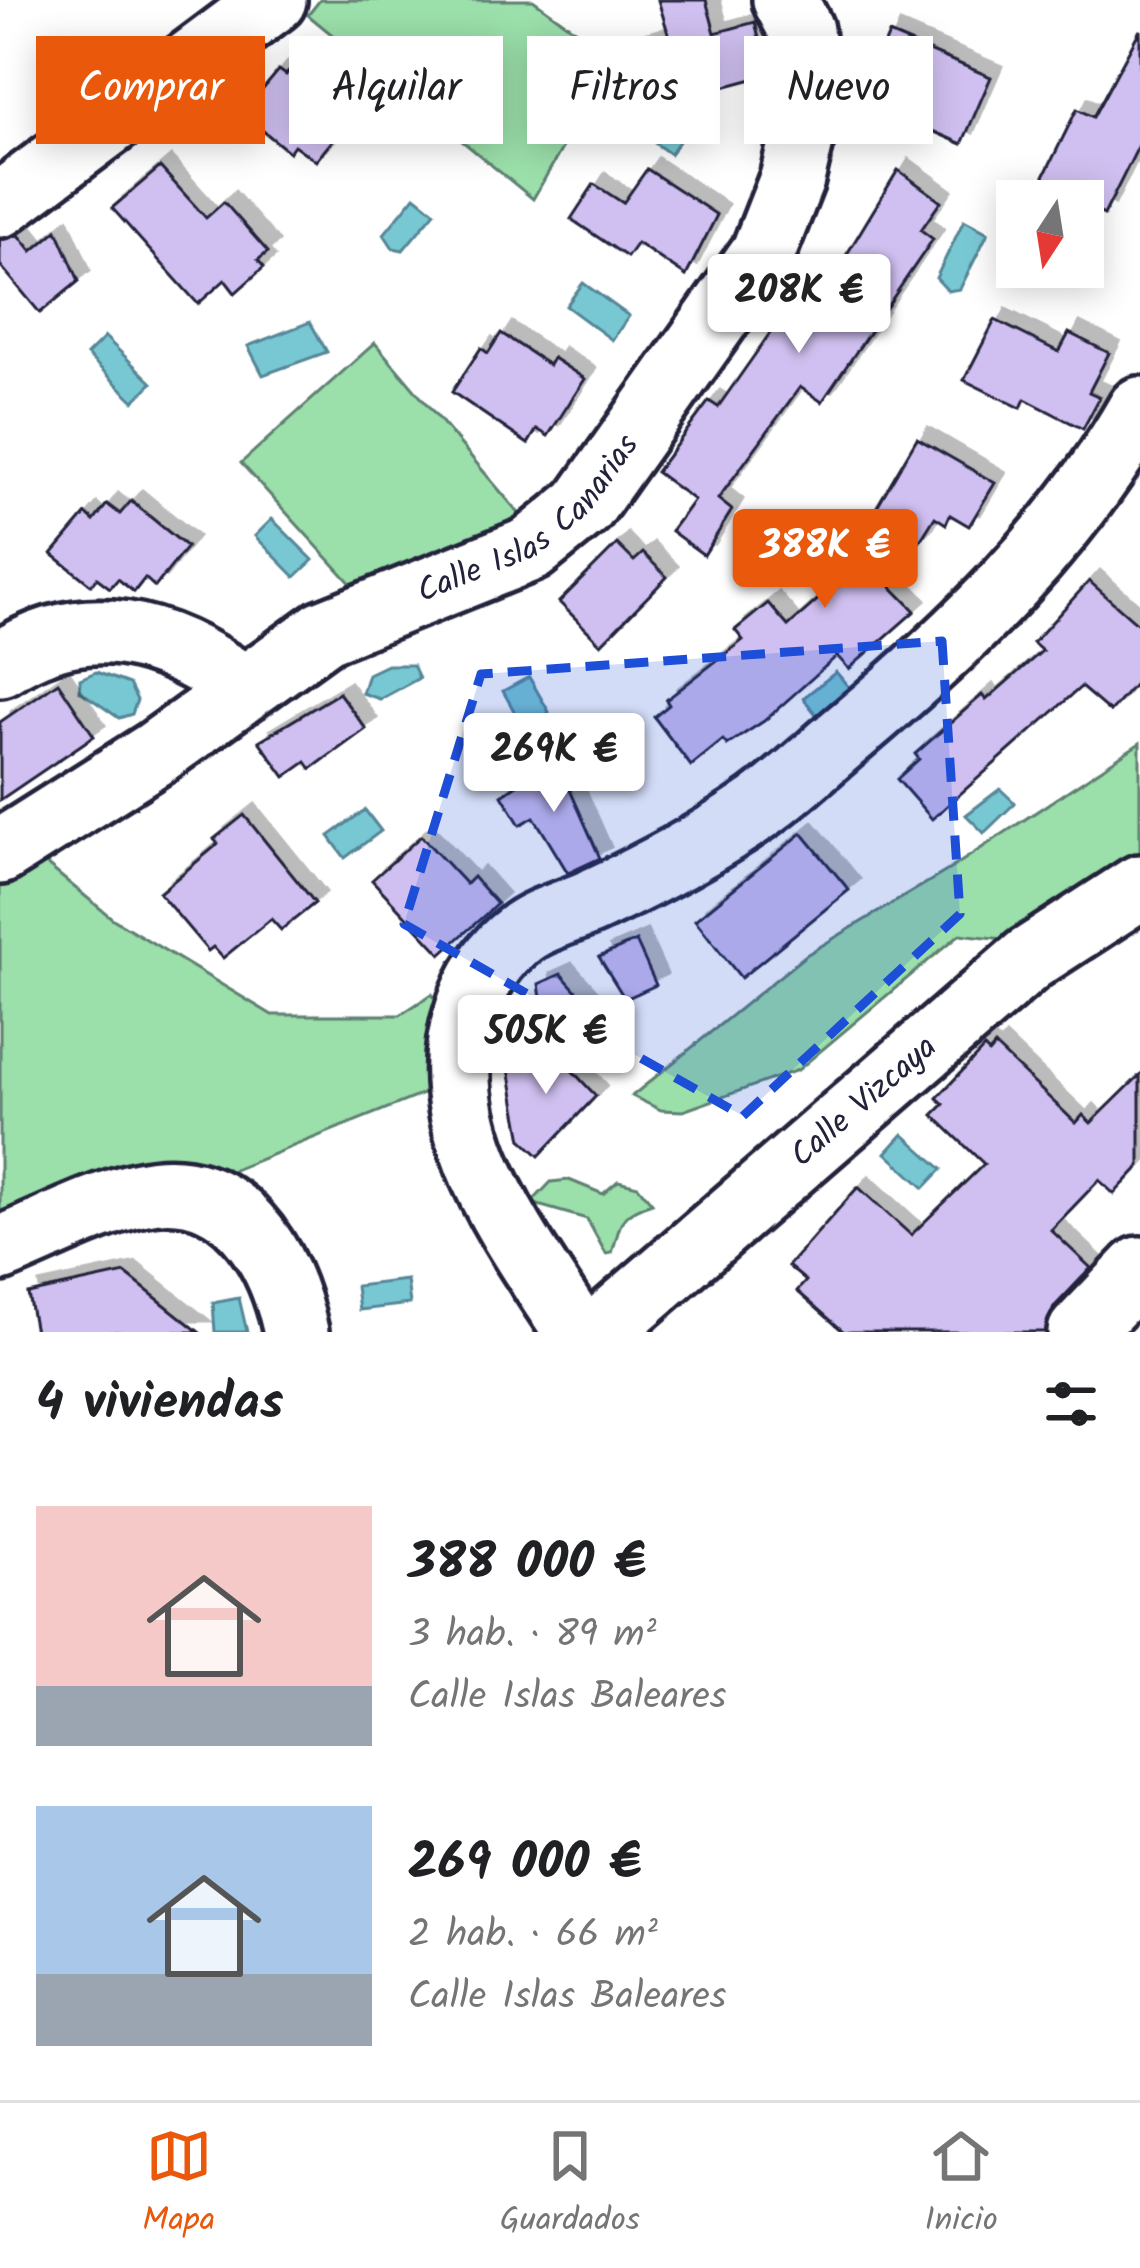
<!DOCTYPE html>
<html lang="es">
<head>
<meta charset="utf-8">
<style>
  body { margin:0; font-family:Kalam,sans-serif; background:#f6f6f6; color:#202124; height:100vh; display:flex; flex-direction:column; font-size:45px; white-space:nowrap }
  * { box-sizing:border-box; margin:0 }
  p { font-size:39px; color:#757577 }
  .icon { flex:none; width:66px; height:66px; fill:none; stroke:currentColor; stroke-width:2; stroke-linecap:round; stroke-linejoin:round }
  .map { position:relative; height:1332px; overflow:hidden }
  .details { display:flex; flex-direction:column; background:#fff; flex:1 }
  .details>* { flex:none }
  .top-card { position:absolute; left:36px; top:36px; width:1068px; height:108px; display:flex; gap:24px }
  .needle { width:78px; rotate:192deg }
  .fabs { position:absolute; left:996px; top:180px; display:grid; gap:24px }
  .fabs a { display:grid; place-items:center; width:108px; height:108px; border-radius:0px; background:#fff; box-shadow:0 6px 30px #0003; font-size:60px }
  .price { position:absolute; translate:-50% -102px; padding:0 27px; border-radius:12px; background:#fff; color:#222; font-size:39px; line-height:78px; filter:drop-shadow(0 3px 6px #0008) }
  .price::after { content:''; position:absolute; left:50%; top:72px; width:36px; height:27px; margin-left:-18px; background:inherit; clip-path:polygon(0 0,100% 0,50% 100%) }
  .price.on { background:#ea580c; color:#fff }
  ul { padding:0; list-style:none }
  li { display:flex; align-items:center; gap:36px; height:300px; padding:0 36px }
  li span { display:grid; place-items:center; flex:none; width:336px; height:240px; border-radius:0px; color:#555 }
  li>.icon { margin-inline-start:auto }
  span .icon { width:144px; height:144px; fill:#fffc; stroke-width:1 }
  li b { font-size:51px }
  h2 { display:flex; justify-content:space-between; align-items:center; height:144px; padding:0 36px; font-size:51px }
  .tag { padding:0 42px; border-radius:0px; background:#fff; box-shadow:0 6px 30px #0003; font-size:42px; line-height:108px }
  .tag.on { background:#ea580c; color:#fff }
  .tabs { display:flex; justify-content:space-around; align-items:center; height:168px; border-top:3px solid #e0e0e0; background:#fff; font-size:33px; color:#757577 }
  .tabs a { display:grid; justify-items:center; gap:6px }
  .tabs .on { color:#ea580c }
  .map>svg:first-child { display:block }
  .green { fill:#9bdfaa; stroke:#5e8072; stroke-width:3 }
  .water { fill:#78c8d4; stroke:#568697; stroke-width:3 }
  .building { fill:#d0c0f1; stroke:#22223b; stroke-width:3; filter:url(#shadow) }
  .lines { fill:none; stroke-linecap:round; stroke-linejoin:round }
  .minor-casing { stroke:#22223b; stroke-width:72 }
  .minor { stroke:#fff; stroke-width:63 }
  .marked { fill:#1d4ed8; fill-opacity:0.2; stroke:#1d4ed8; stroke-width:9; stroke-dasharray:24 15; stroke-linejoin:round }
  .labels { text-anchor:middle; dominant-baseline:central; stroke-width:10; stroke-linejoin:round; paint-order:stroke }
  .street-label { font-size:33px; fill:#22223b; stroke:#fff }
</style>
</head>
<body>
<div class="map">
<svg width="1140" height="1332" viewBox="0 0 1140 1332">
  <defs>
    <filter id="shadow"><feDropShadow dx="11" dy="-11" stdDeviation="0" flood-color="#0004"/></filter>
  </defs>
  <rect width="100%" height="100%" fill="#fff"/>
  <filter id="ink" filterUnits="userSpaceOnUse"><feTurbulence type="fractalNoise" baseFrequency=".00833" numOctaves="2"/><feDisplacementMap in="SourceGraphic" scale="24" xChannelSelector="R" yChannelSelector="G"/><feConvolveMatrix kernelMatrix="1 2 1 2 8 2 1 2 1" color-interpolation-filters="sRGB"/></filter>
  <g filter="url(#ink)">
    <g class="green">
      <path d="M320,0h213l81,58 -81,141 -225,-184z"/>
      <path d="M375,343l147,174 -29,18 -138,53 -114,-125z"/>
      <path d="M1140,743v116l-128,81 -52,-6 -162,136 -115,41 -22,-1 -29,-14 174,-141 144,-86z"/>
      <path d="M40,859l73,60 159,96h128l32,-21 8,12 -12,86 -209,84 -219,46v-336z"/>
      <path d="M569,1180l34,14 15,-13 20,5 14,17c-34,11 -30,18 -40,50l-6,1 -19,-35 -56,-16 20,-21z"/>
    </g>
    <g class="water">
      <path d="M638,99l47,34 -15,21 -47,-34 2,-17z"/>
      <path d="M415,196l20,16 -32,38 -10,-2 -9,-14z"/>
      <path d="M964,220l24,13 -28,56 -12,2 -12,-13z"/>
      <path d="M583,283l46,33 -17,24 -46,-34z"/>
      <path d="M310,322l17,30 -64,23 -15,-29z"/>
      <path d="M105,337l47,46 -18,18 -47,-46z"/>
      <path d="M272,519l41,41 -18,17 -40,-41z"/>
      <path d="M387,665h26l6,13 -39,21 -18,-6 6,-19z"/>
      <path d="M96,672l33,12 8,16 -5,14 -13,4 -39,-27v-12z"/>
      <path d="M836,672l16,19 -33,27 -16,-20z"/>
      <path d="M529,677l20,35 -9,13 -17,2 -20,-36z"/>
      <path d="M1000,789l15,14 -31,30 -18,-18z"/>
      <path d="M365,810l16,21 -36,27 -16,-22z"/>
      <path d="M903,1134l39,35 -18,19 -38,-35z"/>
      <path d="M407,1280l3,24 -51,6 -3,-24z"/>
      <path d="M239,1298l8,34h-32l-2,-29z"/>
    </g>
    <g class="building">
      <path d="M658,0h48l9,33 40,-11 13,53 -97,26 -38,-28 -6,-27 42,-10z"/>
      <path d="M1140,30v113l-36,72 -63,-33 36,-73 16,8z"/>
      <path d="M889,34l102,43 -29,67 -101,-44z"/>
      <path d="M302,54l14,11 4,-6 40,32 -10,12 8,6 -42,52 -22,-16 -5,7 -38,-31 7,-8 -9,-7 30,-36 7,5z"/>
      <path d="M160,167l46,51 18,-16 44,50 -10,8 6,7 -29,26 -10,-13 -27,24 -86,-96z"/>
      <path d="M647,169l70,46 -31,61 -49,-33 -10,14 -56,-38 23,-35 29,19z"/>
      <path d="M898,170l43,31 -20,29 12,9 -111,163 -22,-15 -82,112 14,11 -28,45 -33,-24 23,-31 -38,-28 53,-71 9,6 93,-132 16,12z"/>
      <path d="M57,230l22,51 -39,32 -40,-48v-25l19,-5 13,16z"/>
      <path d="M995,320l64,32 10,-19 40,20 -20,39 11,5 -17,32 -58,-30 -4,9 -57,-28z"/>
      <path d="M501,333l48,32 4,-7 32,21 -37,57 -11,-7 -9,15 -76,-52 29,-44 7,5z"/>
      <path d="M917,438l78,45 -26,43 -19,-11 -4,9 -11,-7 -13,21 -41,38 34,35 -66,58 -12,-13 -73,65 -37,24 -4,-5 -32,26 -37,-49 15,-12 -3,-5 77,-60 -8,-10 33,-27 20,23 69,-61 -19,-21 34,-29z"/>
      <path d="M131,501l56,46 -32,40 -10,-9 -11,14 -16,-13 -8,9 -13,-10 -6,7 -39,-31 34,-40 8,7 13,-17 13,10z"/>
      <path d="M617,544l17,17 9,-8 24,24 -66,67 -42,-42z"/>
      <path d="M1089,581l51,45v52l-30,34 -29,-25 -149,132 -35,-40 22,-20 -4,-5 67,-59 4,5 56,-49 -9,-8z"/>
      <path d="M58,682l36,54 -94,64v-78z"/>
      <path d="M339,693l27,36 -55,40 -5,-7 -21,15 -26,-36z"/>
      <path d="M556,758l44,100 -32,15 -34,-56 -14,8 -18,-30z"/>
      <path d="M244,815l71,88 -34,27 -10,-11 -48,39 -10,-11 -5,4 -49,-58 59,-49 -4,-5z"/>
      <path d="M802,833l47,57 -108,88 -46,-58z"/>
      <path d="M421,836l45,48 7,-7 24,27 -56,50 -69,-74z"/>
      <path d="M636,941l20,44 -31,14 -26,-42z"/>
      <path d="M561,974l37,41 -54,6 -5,-37z"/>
      <path d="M995,1046l81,77 7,-8 8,8 49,-48v91l-26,28 -15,-14 -48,50 40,38 -37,39 -9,25h-201l-47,-41 9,-10 -18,-15 70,-79 53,48 73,-71 -51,-49 11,-11 -7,-6 47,-50 5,5z"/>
      <path d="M552,1049l44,47 -57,60 -17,-16 -15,-82z"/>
      <path d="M125,1273l74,59h-164l-7,-38z"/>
    </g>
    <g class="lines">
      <defs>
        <g id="minor">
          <path d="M0,205l274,-205"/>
          <path d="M0,664c86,-57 165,-32 242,23"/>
          <path id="s1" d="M0,852l156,-99 168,-121 207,-83 53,-43 179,-253 29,-74 17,-72 -8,-77 -16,-30"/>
          <path d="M0,1249c45,-18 93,-44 140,-55 93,-22 140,63 156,138"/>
          <path d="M576,1332c-60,-94 -149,-206 -108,-323 9,-29 27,-56 51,-74 19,-16 51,-23 74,-34 58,-27 114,-57 166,-93 32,-23 61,-51 91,-76 112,-94 218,-196 290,-323"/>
          <path id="s2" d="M599,1332l430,-373 111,-72"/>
          <path d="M1080,1332l60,-63"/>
        </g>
      </defs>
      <use href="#minor" class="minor-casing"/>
      <use href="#minor" class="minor"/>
    </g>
  </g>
  <path class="marked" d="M942,641l18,273 -217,202 -339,-192 77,-250z"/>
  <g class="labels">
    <g class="street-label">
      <text stroke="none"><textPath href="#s1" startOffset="630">Calle Islas Canarias</textPath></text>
      <text stroke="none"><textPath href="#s2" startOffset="351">Calle Vizcaya</textPath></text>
    </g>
  </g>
</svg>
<div class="fabs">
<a><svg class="needle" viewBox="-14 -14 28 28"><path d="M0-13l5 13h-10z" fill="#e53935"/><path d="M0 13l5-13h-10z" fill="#757577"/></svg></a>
</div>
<b class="price" style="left:799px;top:356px">208K €</b>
<b class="price on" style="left:825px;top:611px">388K €</b>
<b class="price" style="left:554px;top:815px">269K €</b>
<b class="price" style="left:546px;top:1097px">505K €</b>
<div class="top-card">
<a class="tag on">Comprar</a>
<a class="tag">Alquilar</a>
<a class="tag">Filtros</a>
<a class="tag">Nuevo</a>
</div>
</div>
<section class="details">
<h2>4 viviendas<svg class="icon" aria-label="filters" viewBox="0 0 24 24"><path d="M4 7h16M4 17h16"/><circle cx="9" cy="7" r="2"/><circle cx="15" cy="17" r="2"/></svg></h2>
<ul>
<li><span style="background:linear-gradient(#f6c9c9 75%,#9aa5b1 0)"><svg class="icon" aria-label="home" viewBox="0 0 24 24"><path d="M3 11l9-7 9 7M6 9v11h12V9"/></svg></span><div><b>388 000 €</b><p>3 hab. · 89 m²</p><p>Calle Islas Baleares</p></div></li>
<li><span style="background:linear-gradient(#a9c7e8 70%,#9aa5b1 0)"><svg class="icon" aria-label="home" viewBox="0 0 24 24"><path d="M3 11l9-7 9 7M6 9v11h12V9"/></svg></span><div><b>269 000 €</b><p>2 hab. · 66 m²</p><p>Calle Islas Baleares</p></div></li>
</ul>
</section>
<nav class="tabs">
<a class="on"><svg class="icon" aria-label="map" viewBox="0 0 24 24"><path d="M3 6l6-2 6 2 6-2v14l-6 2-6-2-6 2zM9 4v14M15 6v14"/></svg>Mapa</a>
<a><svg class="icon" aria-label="saved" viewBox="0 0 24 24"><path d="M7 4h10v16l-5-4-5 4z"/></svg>Guardados</a>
<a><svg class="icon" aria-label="home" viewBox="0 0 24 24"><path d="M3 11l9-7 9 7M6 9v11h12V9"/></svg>Inicio</a>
</nav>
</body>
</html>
